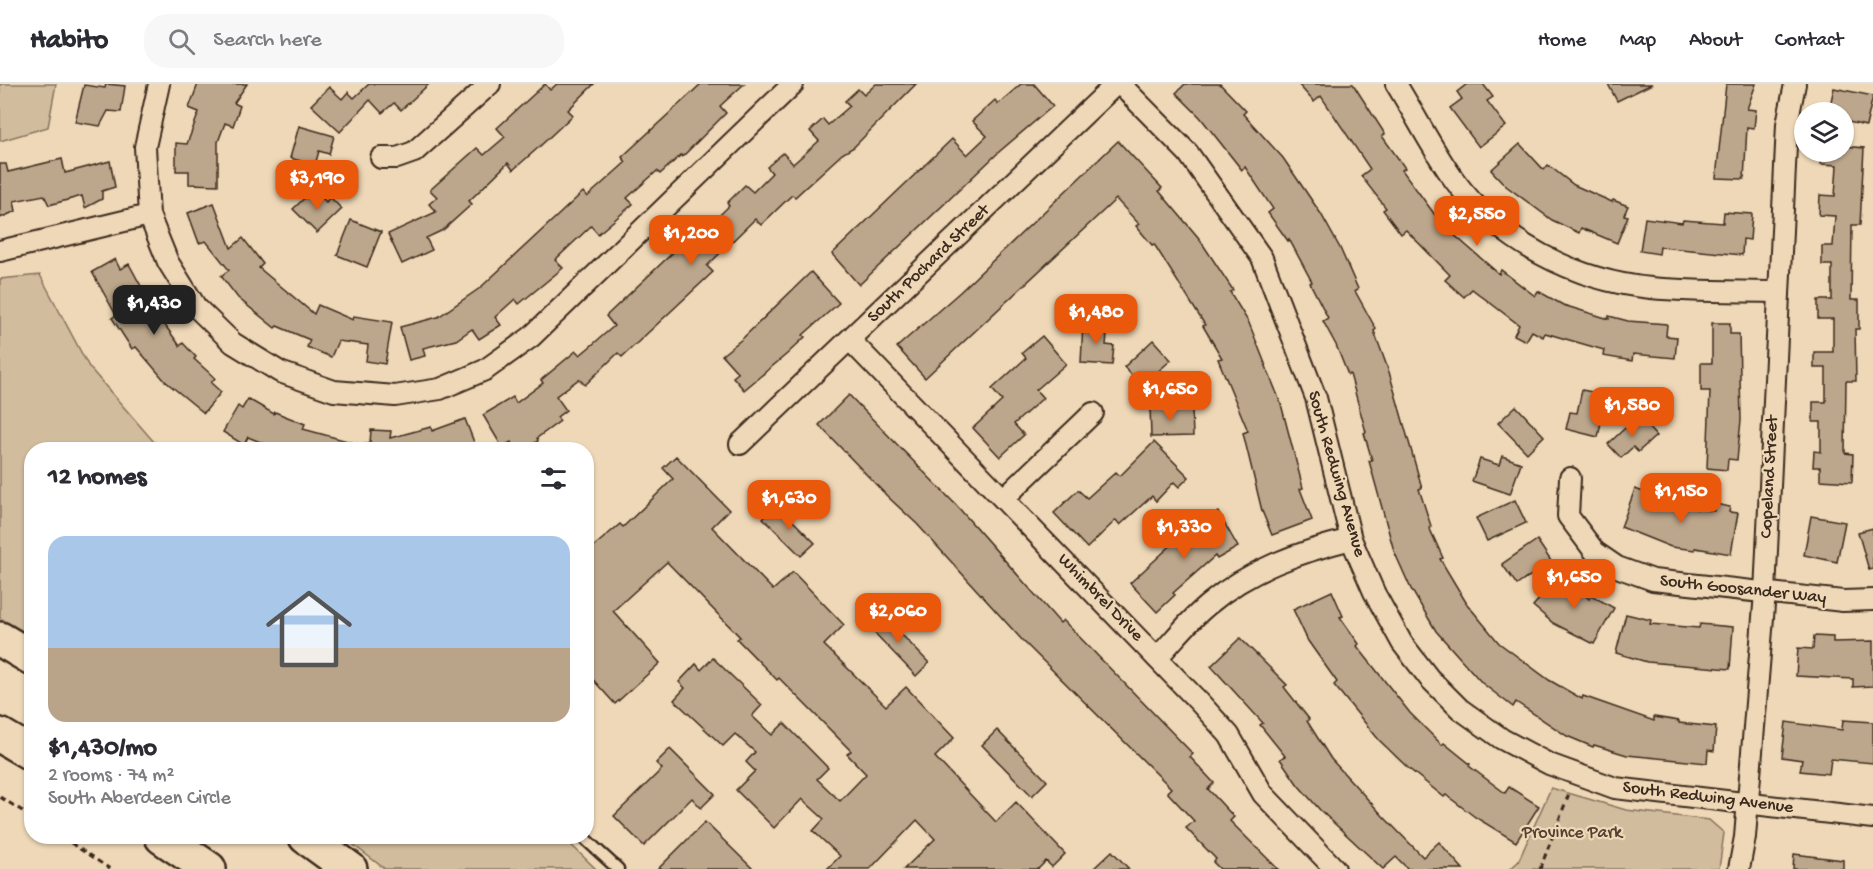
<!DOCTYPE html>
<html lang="en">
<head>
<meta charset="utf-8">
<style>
  body { margin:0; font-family:"Gochi Hand",sans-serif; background:#f7f7f7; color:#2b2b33; height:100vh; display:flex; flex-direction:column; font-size:22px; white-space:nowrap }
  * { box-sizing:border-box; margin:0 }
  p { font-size:20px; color:#7c7c81 }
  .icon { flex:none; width:33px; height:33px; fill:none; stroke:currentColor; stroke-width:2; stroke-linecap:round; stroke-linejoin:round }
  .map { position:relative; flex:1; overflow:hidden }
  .side { position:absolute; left:24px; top:358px; width:570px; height:402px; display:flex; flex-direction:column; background:#fff; border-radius:24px; box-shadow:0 2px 4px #0004 }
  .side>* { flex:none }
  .tools { position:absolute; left:1794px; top:18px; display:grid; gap:12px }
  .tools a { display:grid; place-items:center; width:60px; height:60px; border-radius:50%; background:#fff; box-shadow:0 2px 4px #0004; font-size:30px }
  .price { position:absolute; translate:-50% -51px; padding:0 14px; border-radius:12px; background:#ea580c; color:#fff; font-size:20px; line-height:39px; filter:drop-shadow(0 2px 3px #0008) }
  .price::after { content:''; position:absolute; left:50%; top:36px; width:18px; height:14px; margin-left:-9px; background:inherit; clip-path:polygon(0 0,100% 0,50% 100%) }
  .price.selected { background:#222; color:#fff }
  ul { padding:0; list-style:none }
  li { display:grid; align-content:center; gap:12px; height:318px; padding:0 24px }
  li span { display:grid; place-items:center; height:186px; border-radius:18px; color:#555 }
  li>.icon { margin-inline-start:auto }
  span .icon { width:108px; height:108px; fill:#fffc; stroke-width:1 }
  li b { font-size:26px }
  h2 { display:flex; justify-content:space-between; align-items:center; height:72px; padding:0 24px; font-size:26px }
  header { display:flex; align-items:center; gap:36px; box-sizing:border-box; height:84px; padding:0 30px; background:#fff; border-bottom:2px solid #e1e1e2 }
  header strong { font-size:28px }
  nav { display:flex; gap:33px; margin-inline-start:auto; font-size:21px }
  .search { width:420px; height:54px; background:#f7f7f7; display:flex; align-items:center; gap:15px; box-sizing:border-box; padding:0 21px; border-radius:24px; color:#7c7c81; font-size:22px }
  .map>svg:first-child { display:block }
  .green { fill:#d1bc9e; stroke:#86735e; stroke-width:1.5 }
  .building { fill:#bda78c; stroke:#3b2a1e; stroke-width:1.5 }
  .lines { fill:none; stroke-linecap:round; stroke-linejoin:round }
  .lane-casing { stroke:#3b2a1e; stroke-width:15 }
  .street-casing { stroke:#3b2a1e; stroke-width:24 }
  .highway-casing { stroke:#3b2a1e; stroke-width:38 }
  .path { stroke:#3b2a1e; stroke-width:3; stroke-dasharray:6 4.5; stroke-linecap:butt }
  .lane { stroke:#efd8b7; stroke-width:10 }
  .street { stroke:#efd8b7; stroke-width:20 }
  .highway { stroke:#efd8b7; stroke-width:33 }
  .labels { text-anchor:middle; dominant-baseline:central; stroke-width:4.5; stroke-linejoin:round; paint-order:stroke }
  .street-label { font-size:18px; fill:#3b2a1e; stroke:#efd8b7 }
  .park-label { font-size:18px; fill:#524031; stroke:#efd8b7 }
</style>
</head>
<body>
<header>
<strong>Habito</strong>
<div class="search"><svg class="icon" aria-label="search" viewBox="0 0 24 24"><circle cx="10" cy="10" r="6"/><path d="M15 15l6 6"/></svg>Search here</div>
<nav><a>Home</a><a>Map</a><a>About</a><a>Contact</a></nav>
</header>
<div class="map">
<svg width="1873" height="785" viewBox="0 0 1873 785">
  <rect width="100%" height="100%" fill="#efd8b7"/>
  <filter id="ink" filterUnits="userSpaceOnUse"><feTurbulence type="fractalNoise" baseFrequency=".0167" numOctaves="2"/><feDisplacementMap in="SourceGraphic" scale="12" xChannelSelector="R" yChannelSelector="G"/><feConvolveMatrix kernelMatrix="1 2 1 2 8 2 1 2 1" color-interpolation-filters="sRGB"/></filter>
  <g filter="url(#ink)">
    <g class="green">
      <path d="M0,0h56l-8,43 -48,14z"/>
      <path d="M40,191l49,92 72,83h-129l-1,186 -31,-18v-339z"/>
      <path d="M1551,704l75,22 83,10 15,13 -5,36h-209l8,-7z"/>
      <path d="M343,753h220l33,32h-211z"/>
    </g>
    <g class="building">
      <path d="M106,0l19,2 -4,26 -13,-1 -8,15 -25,-4 9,-37 21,3z"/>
      <path d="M198,0h49l-13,19 6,3 -7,20 -8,-3 -7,19v43l-29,-1v-13h-13v-28l11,1 12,-32 -10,-4z"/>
      <path d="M369,0h60l-28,26 -7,-7 -12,10 -12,-13 -30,32 -29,-27 18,-18 13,12 6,-7 6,6z"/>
      <path d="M545,0l5,6 7,-6h37l-26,26 5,5 -35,33 -25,22 -5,-7 -39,38 3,3 -29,26 -17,8 6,12 -30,14 -14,-30 48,-22 -7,-8 8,-7 -7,-7 47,-42 7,7 21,-18 -8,-9z"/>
      <path d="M701,0h43l-24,22 6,7 -44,44 -1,-2 -21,19 -3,-3 -30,27 6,6 -35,30 -7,-8 -36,34 8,8 -44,36 -4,-5 -20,18 6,8 -22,14 -7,-10 -16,11 -33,8 2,8 -16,4 -9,-33 38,-10 42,-29 103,-96 4,5 39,-35 -4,-5z"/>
      <path d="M876,0h40l-62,63 -12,7 -47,43 -3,-2 -31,30 -6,-6 -48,47 6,6 -91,85 -4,-4 -33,32 -6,-6 -23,17 10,14 -9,7 3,4 -23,17 1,3 -15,9h-7l-5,-8 -9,5 -19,-32 30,-18 3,6 27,-20 -2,-3 35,-29 4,4 12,-10 22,-19 -8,-10 78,-74 4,4 41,-40 -2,-3 18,-18 8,7 19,-19 -5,-6 16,-14 10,11 26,-23 -9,-10 13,-12 5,6 22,-19 -5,-5 13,-12 6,6z"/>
      <path d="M1021,0h13l19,22 -53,45 -141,134 -27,-31 120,-115 15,16 20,-19 -15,-15 23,-21 3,4z"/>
      <path d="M1185,0h35l26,27 -3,3 40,44 38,56 19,34 18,41 -3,2 21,38 -2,2 15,41 33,116 -3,1 12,37 -2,1 14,31 -3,1 27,45 32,39 50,37 33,19 1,-3 71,25v-4l25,4v2l37,4 -2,24 -6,-1 -1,13 -80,-8 -33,-10 -1,2 -26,-11 -51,-34 -3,5 -31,-24 -46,-52 -25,-42 -17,-38 -25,-90 3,-1 -8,-27 2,-1 -16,-58 -2,1 -12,-30 -13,-24 5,-3 -18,-35 2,-1 -23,-43 -1,2 -20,-28 5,-4 -28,-42 -3,3 -42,-53 -24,-24z"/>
      <path d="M1298,0h55l32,50 -3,2 23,32 -3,2 36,49 2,-1 12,15 47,41 2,-4 34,26 3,-5 25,14 46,14v-3l19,5 39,3 -1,12 11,1 -2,21 -42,-4 -1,7 -29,-5 1,-6 -59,-17 -2,4 -11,-6 -6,10 -12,-6 5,-10 -47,-36 -8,8 -19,-17 5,-5 -44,-45 -5,4 -18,-24 3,-2 -25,-32 9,-7 -49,-73 -7,6z"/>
      <path d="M1467,0h16l10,13 -6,4 19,25 -27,21 -29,-39 12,-9 -5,-7z"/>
      <path d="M1608,0h44l-35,17z"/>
      <path d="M1726,0h30l-9,25 9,1 -2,18 -7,-1 -3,52 -28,-1z"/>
      <path d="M1834,4l39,8 -7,30 -22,-5v-9l-15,-2z"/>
      <path d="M299,42l35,10 -5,18 -10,-3 -4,14 -25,-7z"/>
      <path d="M1118,57l44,47 -3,3 39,46 35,53 -3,2 19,31 32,81 22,84 -3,1 12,31 -40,15 -10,-24 -19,-78 5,-2 -30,-72 4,-1 -19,-32 2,-1 -51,-81 -2,1 -16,-19 3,-2 -23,-25 -191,179 -28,-31 63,-55z"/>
      <path d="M1520,60l24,26 4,-5 26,20 38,17 1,-2 15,6 -4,9 4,1 -11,27 -36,-15 -2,5 -27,-13 -46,-34 -15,-16z"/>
      <path d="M1844,62l20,2 -4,77h-8l-1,75h8v29h-4l1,52h-10l-1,72 8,1 -1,28 -32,-2v-13h-7l1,-16 7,1v-30h-8v-20h13v-34h-12v-16h19v-33h-15v-19h14v-35h-10v-19h11l2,-30 -16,-1 1,-20 15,1 2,-31 -16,-1 1,-12h22z"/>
      <path d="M62,75l3,14 45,-12 5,26 -13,4v8l-17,9 -3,-12 -33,9 -5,-10 -30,6 2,10 -16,7v-54h6l2,8z"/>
      <path d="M314,105l12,13 4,-5 12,12 -25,24 -24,-24z"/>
      <path d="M214,119l17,45 12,-10 20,26 -4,4 55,46 4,-9 35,15 1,-4 38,6 -7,42 -19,-3 2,-16 -30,-4 -7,16 -24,-10 3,-7 -33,-14 -2,2 -37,-30 -17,-22 8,-6 -23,-29 -7,2 -11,-30z"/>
      <path d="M1724,128l28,2 -2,26 -7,-1 -1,16 -82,-8 -1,7 -19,-3 5,-33 37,5 1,-3 40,3z"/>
      <path d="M351,136l30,12 -14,35 -30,-12z"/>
      <path d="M115,175l5,10 9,-5 25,46 26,36 3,-3 13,14 -2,2 21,19 -4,5 10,9 -17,21 -39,-32 -29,-34 -4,2 -20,-31 4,-3 -24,-43z"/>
      <path d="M811,188l28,31 -36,32 2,2 -18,17 -43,36 -11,-13 5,-4 -16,-18 20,-16z"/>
      <path d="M1083,238l25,2 -2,21 8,1 -2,19 -31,-2z"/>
      <path d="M1712,239h18v11h9l2,86 -4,40 -9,-1 -1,11 -20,-2 3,-77h-9v-28h11z"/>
      <path d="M1042,252l24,28 -30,26 7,8 -29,26 10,11 -24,22 -27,-29 29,-27 -10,-12 34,-31 -4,-5z"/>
      <path d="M1153,256l18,20 -17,15 5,5 -12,11 -23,-24z"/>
      <path d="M1582,306l25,5 -9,42 -32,-8 4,-17 7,1z"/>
      <path d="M849,311l108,111 103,117 3,-3 130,134 -3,3 24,26 -6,6 26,28 -4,4 48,48h-58l-7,-7 3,-3 -30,-31 8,-7 -27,-29 4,-4 -148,-147 -106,-117 -29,-27 -69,-72z"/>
      <path d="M248,315l26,15 1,-2 30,12 -2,5 59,16 8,-2 1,-13 20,1 -1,7 41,-11 1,4 33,-12 12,31h-197l-32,-13 -4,8 -21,-13 15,-26 4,3z"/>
      <path d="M1150,321h19v6l23,-1 1,26 -42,1z"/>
      <path d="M1516,322l28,30 -17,17 -29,-30z"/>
      <path d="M1638,332l18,20 -18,16 -5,-5 -12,11 -13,-14z"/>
      <path d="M1154,358l35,35 -10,10 -5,-5 -18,19 -4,-5 -32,29 -4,-5 -29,28 -33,-35 24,-23 9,8 29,-26 4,4z"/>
      <path d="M676,372l53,54 -17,17 61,63 20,-18 51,53 -20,20 62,61 20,-19 48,51 -19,19 61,65 20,-20 49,52 -13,13 -6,-6 -8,8h-134l31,-30 -18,-19 -47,49h-43l13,-13 -27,-25 11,-12 -22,-20 -28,29 -38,-38 19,-19 -9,-9 9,-10 -20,-18 -12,12 -49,-46 11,-12 -6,-6 17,-18 5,6 12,-12 49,47 -10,11 20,19 12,-12 44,45 -11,11 23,22 26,-27 -19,-20 4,-3 -72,-73 -2,2 -40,-41 3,-2 -73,-75 -54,49 47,52 -45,41 -29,-32v-119l34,-29 3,3 50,-48 -10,-11z"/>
      <path d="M1502,372l19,7 -11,31 -38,-13 8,-22 19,6z"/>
      <path d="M1635,405l23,8 -2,7 58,7 2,-7 14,3 -1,5 9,1 -7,41 -36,-6v2l-24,-3 -50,-20z"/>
      <path d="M1515,416l11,23 -39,18 -11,-23z"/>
      <path d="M777,421l38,38 -14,13 -38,-38z"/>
      <path d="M1218,428l20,35 -21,12 -2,-3 -42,37 2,2 -18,17 -27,-29 61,-56z"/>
      <path d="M1811,432l34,6 -8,40 -33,-7z"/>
      <path d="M1873,444v41l-4,1 -11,-38z"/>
      <path d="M1537,456l14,21 -34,24 -15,-21z"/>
      <path d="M1562,490l27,25 2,-4 23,13 -20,36 -41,-21 -20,-17z"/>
      <path d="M1332,507l11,25 -3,1 19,27 -2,2 53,67 32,32 2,-2 26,21 -1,2 36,27 4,-6 30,19 -23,36 -41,-25 -29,-22 -2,2 -36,-29 -29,-28 -45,-55 3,-3 -29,-41 -15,-32z"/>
      <path d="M880,528l49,51 -13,13 -49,-51z"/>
      <path d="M1626,530l25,6 -1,4 49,4 1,-4 33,3 -3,42 -83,-7 -31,-9z"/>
      <path d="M1814,552l19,1v5l40,-1v45l-20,1v-8l-57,-3 2,-28 15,1z"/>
      <path d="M1240,554l47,47 -3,2 25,32 -2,2 24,38 52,57 40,41 16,-15 24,27h-55l-12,-12 -13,12 -63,-59 -22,-25 -18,-26 5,-3 -25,-31 3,-2 -52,-57z"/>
      <path d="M1843,636l30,2v41l-42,-4 -2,15 -29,-3 2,-11 -20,-3 4,-35 56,8z"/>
      <path d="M997,646l50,51 -15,15 -50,-51z"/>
      <path d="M670,665l45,45 -14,14 -9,-10 -48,48 -30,-30 48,-47 -6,-6z"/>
      <path d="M705,738l48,47h-95z"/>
      <path d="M1112,767l17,18h-36z"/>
      <path d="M1794,770l49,6v9h-50z"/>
    </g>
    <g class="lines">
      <defs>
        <path id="lane" d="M583,753l35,32"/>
        <g id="street">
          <path d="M159,0l-14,63 4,68 19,47 28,45 37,36 47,29 54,19 61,5 45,-7 45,-19 46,-33 262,-253"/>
          <path d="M1120,0l68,69 74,105 54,140 35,141 23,53 28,51 27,35 31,31 42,30 47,25 66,24 258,30"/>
          <path d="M1396,0c20,32 37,67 59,97 45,61 121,100 196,107 42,4 85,3 128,4"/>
          <path d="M381,74h16l17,-6 76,-68"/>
          <path d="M0,167l149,-36"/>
          <path d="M850,256l351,364 28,31 34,59 72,75"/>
          <path d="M740,360l376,-360"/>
          <path d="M1570,394l-2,38 27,36 22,15 36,13 190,21 30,-1"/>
          <path d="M1004,414l89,-85"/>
          <path d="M1157,574c17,-18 33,-39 52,-54 41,-35 91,-52 142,-65"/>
          <path d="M1739,785l6,-32 20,-244 22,-469 8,-40"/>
        </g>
        <g id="highway">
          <path d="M0,555l32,19"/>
          <path d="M0,651l32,19"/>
          <path d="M162,753l47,32"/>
          <path d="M306,753l44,32"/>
        </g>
      </defs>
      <use href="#lane" class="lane-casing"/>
      <use href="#street" class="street-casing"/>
      <use href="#highway" class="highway-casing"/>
      <g class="path">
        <path d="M0,713l32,20"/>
        <path d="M62,753l48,32"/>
        <path d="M1540,785l30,-78"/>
      </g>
      <use href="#lane" class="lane"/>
      <use href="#street" class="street"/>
      <use href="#highway" class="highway"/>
    </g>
  </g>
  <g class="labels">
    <g class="street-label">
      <text transform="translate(929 180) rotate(-44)">South Pochard Street</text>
      <text transform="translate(1336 390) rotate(74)">South Redwing Avenue</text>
      <text transform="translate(1770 393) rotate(-87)">Copeland Street</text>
      <text transform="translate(1743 506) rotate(6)">South Goosander Way</text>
      <text transform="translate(1100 514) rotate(46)">Whimbrel Drive</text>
      <text transform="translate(1708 714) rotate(7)">South Redwing Avenue</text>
    </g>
    <g class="park-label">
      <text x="1572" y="749">Province Park</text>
    </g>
  </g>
</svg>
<div class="tools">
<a><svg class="icon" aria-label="layers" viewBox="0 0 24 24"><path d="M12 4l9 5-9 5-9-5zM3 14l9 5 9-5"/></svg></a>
</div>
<b class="price" style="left:317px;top:127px">$3,190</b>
<b class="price" style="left:1477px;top:163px">$2,550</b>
<b class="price" style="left:691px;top:182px">$1,200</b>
<b class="price selected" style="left:154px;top:252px">$1,430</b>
<b class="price" style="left:1096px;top:261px">$1,480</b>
<b class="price" style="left:1170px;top:338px">$1,650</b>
<b class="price" style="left:1632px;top:354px">$1,580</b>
<b class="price" style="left:1681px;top:440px">$1,150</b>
<b class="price" style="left:789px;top:447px">$1,630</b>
<b class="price" style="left:1184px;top:476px">$1,330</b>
<b class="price" style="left:1574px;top:526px">$1,650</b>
<b class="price" style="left:898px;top:560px">$2,060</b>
<section class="side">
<h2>12 homes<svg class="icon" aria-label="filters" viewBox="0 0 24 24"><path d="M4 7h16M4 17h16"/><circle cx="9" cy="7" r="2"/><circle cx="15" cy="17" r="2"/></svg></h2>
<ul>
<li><span style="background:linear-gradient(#a9c7e8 60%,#b9a48a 0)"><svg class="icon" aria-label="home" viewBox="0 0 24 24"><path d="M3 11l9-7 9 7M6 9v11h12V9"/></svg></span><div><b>$1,430/mo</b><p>2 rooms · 74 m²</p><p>South Aberdeen Circle</p></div></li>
</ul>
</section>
</div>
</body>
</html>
